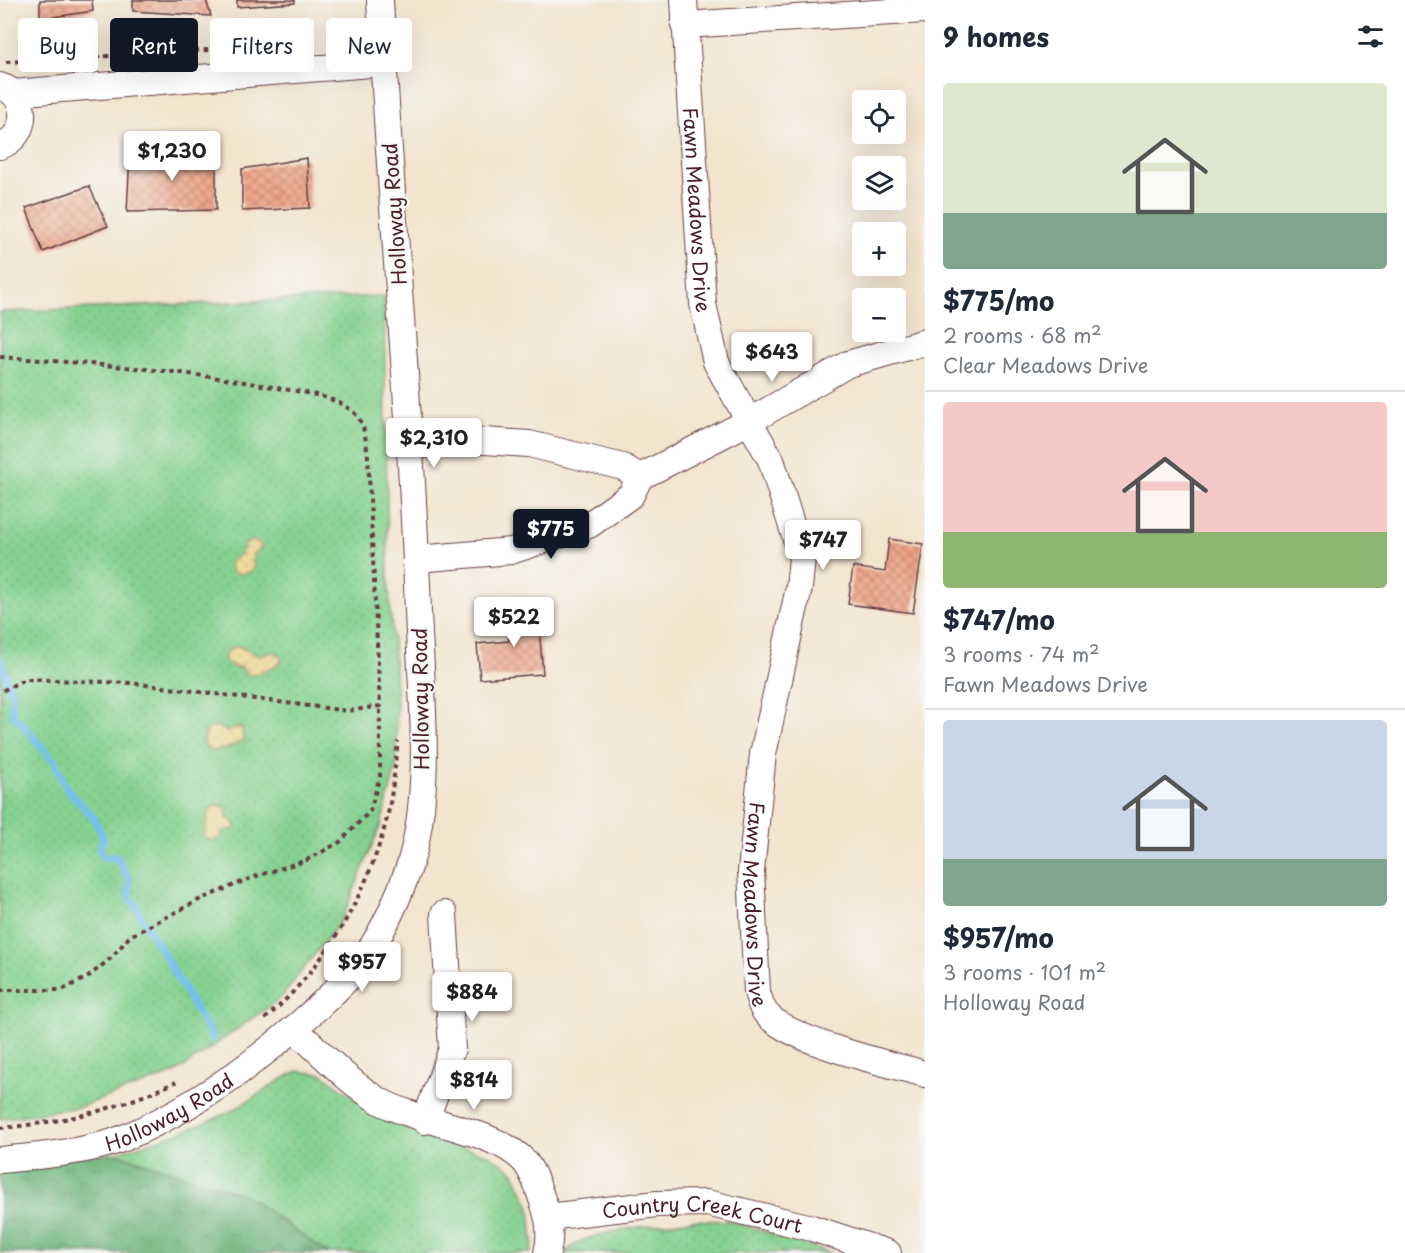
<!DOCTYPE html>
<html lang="en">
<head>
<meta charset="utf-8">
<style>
  body { margin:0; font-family:"Playpen Sans",sans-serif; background:#f6f6f7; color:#1f2937; height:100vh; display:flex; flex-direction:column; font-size:22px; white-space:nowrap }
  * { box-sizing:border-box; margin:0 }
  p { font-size:20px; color:#747a83 }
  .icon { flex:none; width:33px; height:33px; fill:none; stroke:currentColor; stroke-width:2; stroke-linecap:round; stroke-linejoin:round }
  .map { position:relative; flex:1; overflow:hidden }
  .panel { display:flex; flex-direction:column; background:#fff; width:480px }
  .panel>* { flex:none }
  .top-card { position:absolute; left:18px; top:18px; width:570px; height:54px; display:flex; gap:12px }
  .fabs { position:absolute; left:852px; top:90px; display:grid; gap:12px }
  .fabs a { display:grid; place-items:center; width:54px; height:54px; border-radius:6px; background:#fff; box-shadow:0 6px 24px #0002; font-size:30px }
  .price { position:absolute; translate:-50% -51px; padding:0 14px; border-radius:6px; background:#fff; color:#222; font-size:20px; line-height:39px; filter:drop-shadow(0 2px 3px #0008) }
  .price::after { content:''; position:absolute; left:50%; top:36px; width:18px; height:14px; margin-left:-9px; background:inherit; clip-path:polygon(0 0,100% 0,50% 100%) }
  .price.selected { background:#111827; color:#fff }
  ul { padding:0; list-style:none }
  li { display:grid; align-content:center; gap:12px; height:318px; padding:0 18px }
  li+li { border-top:2px solid #e0e1e3 }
  li span { display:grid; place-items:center; height:186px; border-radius:6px; color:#555 }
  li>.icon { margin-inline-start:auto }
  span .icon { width:108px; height:108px; fill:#fffc; stroke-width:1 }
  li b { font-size:26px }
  h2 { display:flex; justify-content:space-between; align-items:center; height:72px; padding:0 18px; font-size:26px }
  .pill { padding:0 21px; border-radius:6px; background:#fff; box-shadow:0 6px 24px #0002; font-size:21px; line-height:54px }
  .pill.selected { background:#111827; color:#fff }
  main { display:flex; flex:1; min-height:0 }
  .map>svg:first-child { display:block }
  .grass { fill:url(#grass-dots); stroke:#68785e; stroke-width:1.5 }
  .forest { fill:url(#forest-crowns); stroke:#5b6a52; stroke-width:1.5 }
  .sand { fill:url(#sand-dots); stroke:#9c7c64; stroke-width:1.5 }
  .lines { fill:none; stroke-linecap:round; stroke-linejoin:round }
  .stream { stroke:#77bfef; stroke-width:7 }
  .building { fill:url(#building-cross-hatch) }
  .minor-casing { stroke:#633d43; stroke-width:28 }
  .path { stroke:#633d43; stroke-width:4; stroke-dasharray:4.5 4.5; stroke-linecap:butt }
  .minor { stroke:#fff; stroke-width:26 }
  .labels { text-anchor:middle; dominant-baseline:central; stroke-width:4.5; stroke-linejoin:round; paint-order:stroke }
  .street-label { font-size:20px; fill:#4a1f2b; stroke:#f6f6f2 }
</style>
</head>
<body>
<main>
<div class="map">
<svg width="925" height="1253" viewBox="0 0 925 1253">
  <defs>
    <pattern id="grass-dots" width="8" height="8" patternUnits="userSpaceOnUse" patternTransform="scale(1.5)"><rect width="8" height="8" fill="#85d290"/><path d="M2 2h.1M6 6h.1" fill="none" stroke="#74b47c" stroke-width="1.8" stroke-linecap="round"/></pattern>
    <pattern id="forest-crowns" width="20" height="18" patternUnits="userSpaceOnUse" patternTransform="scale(1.5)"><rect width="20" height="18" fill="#6cb47a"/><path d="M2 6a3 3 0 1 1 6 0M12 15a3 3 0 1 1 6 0" fill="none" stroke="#5b9264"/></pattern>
    <pattern id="sand-dots" width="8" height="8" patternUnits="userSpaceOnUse" patternTransform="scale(1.5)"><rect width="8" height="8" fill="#eeda9e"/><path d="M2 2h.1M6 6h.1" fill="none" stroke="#cebb88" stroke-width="1.8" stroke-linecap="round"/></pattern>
    <pattern id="building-cross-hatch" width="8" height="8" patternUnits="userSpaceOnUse" patternTransform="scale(1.5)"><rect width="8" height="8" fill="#eea385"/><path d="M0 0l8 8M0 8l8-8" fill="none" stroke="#c3846d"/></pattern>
  </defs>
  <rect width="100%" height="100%" fill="#f6f6f2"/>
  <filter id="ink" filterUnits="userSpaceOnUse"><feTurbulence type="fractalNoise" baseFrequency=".0167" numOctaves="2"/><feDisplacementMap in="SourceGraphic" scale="12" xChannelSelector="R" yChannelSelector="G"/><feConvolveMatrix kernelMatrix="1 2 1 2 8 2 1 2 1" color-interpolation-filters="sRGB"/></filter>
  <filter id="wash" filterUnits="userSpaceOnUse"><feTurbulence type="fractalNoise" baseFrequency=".008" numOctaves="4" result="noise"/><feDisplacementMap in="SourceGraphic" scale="24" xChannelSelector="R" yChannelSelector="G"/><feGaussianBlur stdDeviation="1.35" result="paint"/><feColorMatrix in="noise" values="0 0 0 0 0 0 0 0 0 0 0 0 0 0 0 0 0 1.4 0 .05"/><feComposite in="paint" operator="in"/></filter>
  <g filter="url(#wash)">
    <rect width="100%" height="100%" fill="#f3e4ce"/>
    <g class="grass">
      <path d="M384,296l4,278 9,125 -1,69 -15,56 -39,95 -61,79 -106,75 -96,34 -79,12v-807z"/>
      <path d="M298,1071l24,3 61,45 46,18 60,18 24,16 17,36 3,35 -2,11h-204l-80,-57 -132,-43c39,-12 77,-23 114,-41 24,-12 44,-30 69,-41z"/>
      <path d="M692,1220l38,1 102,32h-266c13,-23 99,-29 126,-33z"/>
    </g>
    <path class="forest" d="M115,1153l132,43 80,57h-327v-87z"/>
    <g class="sand">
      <path d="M254,540l6,4 1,4 -8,6 1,15c-7,5 -16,7 -23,2l-1,-9 11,-8 4,-10z"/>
      <path d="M239,646l19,10c9,0 18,-10 23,2v5l-24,11 -9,1 -7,-8h-8l-8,-6 -1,-4 5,-8z"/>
      <path d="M210,727h8l9,5 11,-5 4,1 1,13 -18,8 -13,2 -8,-6 1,-12z"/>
      <path d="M217,805l10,3v10l8,5v6l-12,2 -4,8 -8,2 -7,-5 5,-26z"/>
    </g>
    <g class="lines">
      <path class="stream" d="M0,658l13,41 -1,14 43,49 12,27 26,28 11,22 -5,10 6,9 12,-1 12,22v16l84,144"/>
    </g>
    <g id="blocks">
      <g class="building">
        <path d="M40,0h52l1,11 -53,8z"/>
        <path d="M133,0h73l5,16 -78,-5z"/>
        <path d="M237,0h58v3l-58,4z"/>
        <path d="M130,153h86v57l-89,2z"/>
        <path d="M307,158l3,50 -68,3v-42z"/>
        <path d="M89,186l19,40 -65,26 -17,-44z"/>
        <path d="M889,539l34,5 -10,69 -65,-9 5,-37 32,5z"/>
        <path d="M537,606l6,68 -63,5 -3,-35 32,-3 -2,-32z"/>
      </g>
    </g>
  </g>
  <g filter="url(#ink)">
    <use href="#blocks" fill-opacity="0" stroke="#633d43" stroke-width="1.5"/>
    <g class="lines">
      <defs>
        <g id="minor">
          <path id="s1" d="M684,0l19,304 13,58 55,98 31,98 -3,30 -36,166 -12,117 6,121c2,5 3,12 6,17 17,31 127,55 162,65"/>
          <path d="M684,25l241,-15"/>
          <path d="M13,93l370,-30"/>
          <path d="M0,146c29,-9 30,-52 0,-60"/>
          <path d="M411,446l59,-6 59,4 94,23 17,10"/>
          <path d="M417,559l94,-8 78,-26 42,-30 9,-18 110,-56 98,-57 77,-22"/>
          <path d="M294,1029c27,23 54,53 84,71 41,24 118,29 147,62 8,10 13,25 17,37 7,19 10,35 5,54"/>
          <path d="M425,1121l27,-72 -8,-135"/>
          <path id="s2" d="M0,1160c37,-4 91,-8 124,-22 72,-31 135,-77 192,-129 18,-17 39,-36 53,-57 16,-25 29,-54 39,-82 26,-75 13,-180 10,-259 -7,-204 -28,-407 -38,-611"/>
          <path id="s3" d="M548,1217l109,-13 50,-1 105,25 76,25"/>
        </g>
      </defs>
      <use href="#minor" class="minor-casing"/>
      <g class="path">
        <path d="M6,62l220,-13"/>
        <path d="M0,357c93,7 186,13 277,31 24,4 54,7 74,22 15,12 14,29 17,46l12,250 -32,5 -217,-28 -106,-4 -25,13"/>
        <path d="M0,990h62l26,-13 23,-19 19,-22 71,-37 53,-22 53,-17 33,-18 30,-31 10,-35v-70"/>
        <path d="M265,1019c55,-48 96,-113 117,-183 10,-31 12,-63 16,-95"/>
        <path d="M0,1128c66,-6 115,-18 176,-46"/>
      </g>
      <use href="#minor" class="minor"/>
    </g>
  </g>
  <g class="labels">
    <g class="street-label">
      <text stroke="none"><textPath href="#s1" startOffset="210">Fawn Meadows Drive</textPath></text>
      <text transform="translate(394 214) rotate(-94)">Holloway Road</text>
      <text transform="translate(420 699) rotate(-91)">Holloway Road</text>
      <text stroke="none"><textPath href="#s1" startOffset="930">Fawn Meadows Drive</textPath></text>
      <text stroke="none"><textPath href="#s2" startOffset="178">Holloway Road</textPath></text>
      <text stroke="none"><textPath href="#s3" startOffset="156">Country Creek Court</textPath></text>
    </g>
  </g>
</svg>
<div class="fabs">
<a><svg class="icon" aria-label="locate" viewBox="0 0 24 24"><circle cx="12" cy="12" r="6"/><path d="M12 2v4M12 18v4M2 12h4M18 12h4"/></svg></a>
<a><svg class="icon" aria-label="layers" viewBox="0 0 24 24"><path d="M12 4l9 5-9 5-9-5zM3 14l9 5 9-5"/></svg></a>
<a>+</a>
<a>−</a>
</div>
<b class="price" style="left:172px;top:182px">$1,230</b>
<b class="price" style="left:772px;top:383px">$643</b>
<b class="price" style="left:434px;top:469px">$2,310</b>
<b class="price selected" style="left:551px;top:560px">$775</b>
<b class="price" style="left:823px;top:571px">$747</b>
<b class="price" style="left:514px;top:648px">$522</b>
<b class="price" style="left:362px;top:993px">$957</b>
<b class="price" style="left:472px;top:1023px">$884</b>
<b class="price" style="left:474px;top:1111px">$814</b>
<div class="top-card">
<a class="pill">Buy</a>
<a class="pill selected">Rent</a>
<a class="pill">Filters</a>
<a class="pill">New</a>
</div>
</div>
<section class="panel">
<h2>9 homes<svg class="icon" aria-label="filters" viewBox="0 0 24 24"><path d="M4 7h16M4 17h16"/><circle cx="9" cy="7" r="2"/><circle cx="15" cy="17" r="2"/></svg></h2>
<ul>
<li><span style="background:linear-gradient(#dfe7d0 70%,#7fa58c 0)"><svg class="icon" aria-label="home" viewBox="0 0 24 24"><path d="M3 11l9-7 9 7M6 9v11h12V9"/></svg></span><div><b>$775/mo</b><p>2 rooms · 68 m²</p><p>Clear Meadows Drive</p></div></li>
<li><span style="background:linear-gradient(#f6c9c9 70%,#8fb573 0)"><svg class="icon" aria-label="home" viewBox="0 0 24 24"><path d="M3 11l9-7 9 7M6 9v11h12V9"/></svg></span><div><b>$747/mo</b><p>3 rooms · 74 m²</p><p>Fawn Meadows Drive</p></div></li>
<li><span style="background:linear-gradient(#c9d6e8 75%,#7fa58c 0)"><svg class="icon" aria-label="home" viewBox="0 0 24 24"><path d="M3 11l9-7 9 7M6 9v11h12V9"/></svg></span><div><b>$957/mo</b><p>3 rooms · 101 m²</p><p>Holloway Road</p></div></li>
</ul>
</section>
</main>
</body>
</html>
